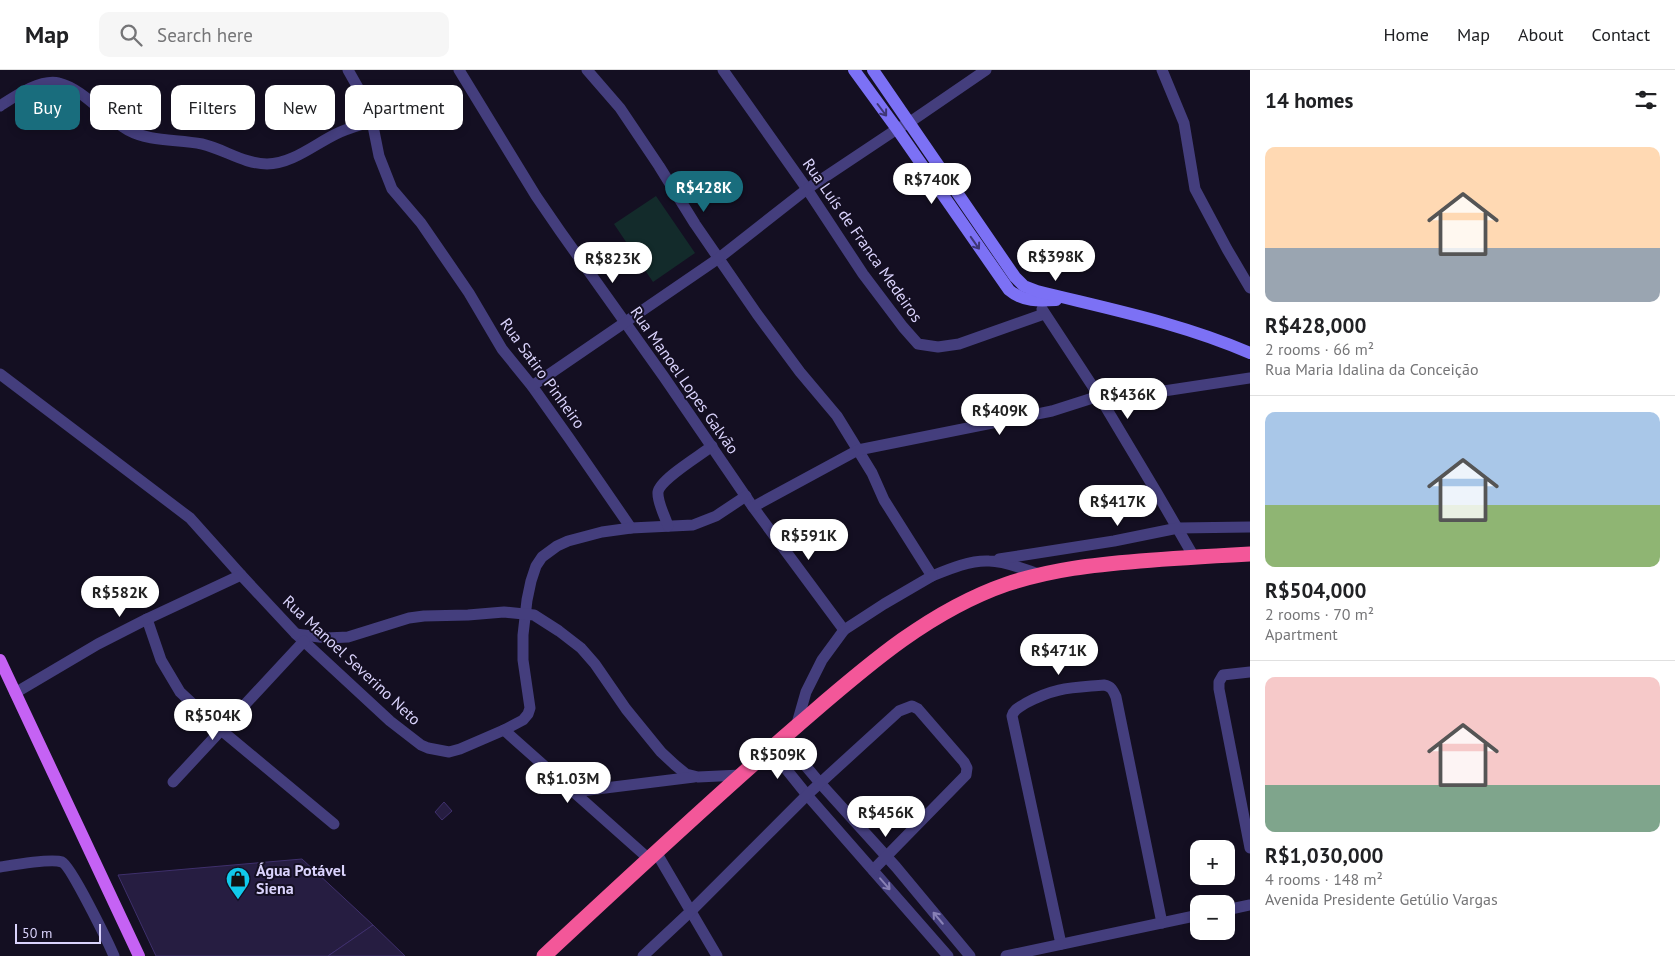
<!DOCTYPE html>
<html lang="en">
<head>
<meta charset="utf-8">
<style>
  body { margin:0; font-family:"PT Sans",sans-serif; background:#f6f6f6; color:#202124; height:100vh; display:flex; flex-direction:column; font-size:19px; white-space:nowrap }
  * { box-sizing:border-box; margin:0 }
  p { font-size:16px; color:#757577 }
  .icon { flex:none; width:28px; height:28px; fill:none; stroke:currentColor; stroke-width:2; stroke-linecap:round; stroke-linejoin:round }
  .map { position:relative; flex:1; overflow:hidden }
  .sheet { display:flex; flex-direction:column; background:#fff; width:425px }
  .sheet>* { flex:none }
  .guide { position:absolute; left:15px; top:15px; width:475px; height:45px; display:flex; gap:10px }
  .controls { position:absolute; left:1190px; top:770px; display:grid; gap:10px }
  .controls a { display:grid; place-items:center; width:45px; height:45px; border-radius:10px; background:#fff; box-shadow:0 2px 8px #0003; font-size:25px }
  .scale { position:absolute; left:15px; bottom:12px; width:86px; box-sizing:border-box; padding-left:5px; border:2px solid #dad3fc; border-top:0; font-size:14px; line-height:18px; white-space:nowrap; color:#dad3fc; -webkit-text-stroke:4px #140f22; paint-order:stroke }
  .price { position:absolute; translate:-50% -42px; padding:0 11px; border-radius:18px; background:#fff; color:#222; font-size:16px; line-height:32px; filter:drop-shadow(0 1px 2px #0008) }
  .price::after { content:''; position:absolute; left:50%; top:30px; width:15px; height:11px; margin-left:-8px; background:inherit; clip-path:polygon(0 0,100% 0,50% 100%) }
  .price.current { background:#196d7d; color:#fff }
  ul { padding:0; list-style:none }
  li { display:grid; align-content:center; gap:10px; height:265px; padding:0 15px }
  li+li { border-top:1px solid #e0e0e0 }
  li span { display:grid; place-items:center; height:155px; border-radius:10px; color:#555 }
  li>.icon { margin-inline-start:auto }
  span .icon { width:90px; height:90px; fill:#fffc; stroke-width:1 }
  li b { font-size:21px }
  h2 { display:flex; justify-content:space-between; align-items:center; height:60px; padding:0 15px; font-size:21px }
  .tag { padding:0 18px; border-radius:10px; background:#fff; box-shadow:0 2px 8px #0003; font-size:18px; line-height:45px }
  .tag.current { background:#196d7d; color:#fff }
  header { display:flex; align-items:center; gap:30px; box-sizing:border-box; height:70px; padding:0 25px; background:#fff; border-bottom:1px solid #e0e0e0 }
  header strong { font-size:24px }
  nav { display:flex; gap:28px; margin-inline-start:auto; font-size:18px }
  .search { width:350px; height:45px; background:#f6f6f6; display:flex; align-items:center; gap:12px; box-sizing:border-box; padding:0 18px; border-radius:10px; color:#757577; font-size:19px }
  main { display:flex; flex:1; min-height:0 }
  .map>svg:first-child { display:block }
  .pitch { fill:#132b2b }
  .building { fill:#261d41; stroke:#3f306c }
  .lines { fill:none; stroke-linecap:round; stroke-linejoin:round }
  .street { stroke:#443e7d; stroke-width:11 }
  .secondary { stroke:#7c71f5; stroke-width:12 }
  .primary { stroke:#c562f4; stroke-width:12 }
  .highway { stroke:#f35799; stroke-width:15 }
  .oneway { stroke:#3e3676 }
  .oneway2 { stroke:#8881b6 }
  .labels { text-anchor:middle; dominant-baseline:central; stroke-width:4; stroke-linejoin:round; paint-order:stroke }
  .street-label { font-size:16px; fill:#dad3fc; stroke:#140f22 }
  .poi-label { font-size:16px; font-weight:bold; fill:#dad3fc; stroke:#140f22; text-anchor:start }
</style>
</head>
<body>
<header>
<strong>Map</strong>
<div class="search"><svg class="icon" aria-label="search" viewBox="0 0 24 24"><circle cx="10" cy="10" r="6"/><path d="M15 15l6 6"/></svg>Search here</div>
<nav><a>Home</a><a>Map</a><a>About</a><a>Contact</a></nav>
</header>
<main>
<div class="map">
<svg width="1250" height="886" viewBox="0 0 1250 886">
  <rect width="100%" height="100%" fill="#140f22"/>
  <path class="pitch" d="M656,126l39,57 -42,29 -39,-58z"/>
  <g class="building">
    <path d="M444,732l8,9 -10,9 -7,-8z"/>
    <path d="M302,789l71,66 -45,31h-172l-38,-81z"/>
    <path d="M373,855l32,31h-77z"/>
  </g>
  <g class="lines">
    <g class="street">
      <path d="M348,0l13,23 11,28 7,35 13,33 29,34 48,70 33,56 30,37 37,52 62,90"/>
      <path d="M459,0l77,126 24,35 104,146 89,130 91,123"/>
      <path d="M587,0l33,38 39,58 36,58 62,90 43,58 37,44 35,57 12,27 48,76c17,-7 38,-16 57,-15 17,0 34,8 50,13"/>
      <path d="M723,0l84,119 56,85 40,53 15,17 20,3 21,-3 85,-30"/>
      <path d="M1162,0l22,53 11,66 32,60 23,39"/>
      <path d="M0,36c14,-9 41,-28 59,-23 25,6 46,35 69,47 22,12 50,9 74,14 22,5 42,20 65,20 25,0 48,-20 69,-30 12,-6 25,-9 36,-13"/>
      <path d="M1042,239l57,87 58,97 37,64"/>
      <path d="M0,304l190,144 51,57 55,59 94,87 31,24 7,3 21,4 11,-3 44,-19 19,-10 5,-6 2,-6 -7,-48v-25l4,-35 4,-19 5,-15 6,-9 15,-11 11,-5 34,-9 29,-4 62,-3 23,-9 30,-20"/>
      <path d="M532,316l187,-128 88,-69 90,-60 13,-7 76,-52"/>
      <path d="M753,437l105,-57 194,-39 47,-15 45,-2 106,-16"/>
      <path d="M668,456c-3,-10 -11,-24 -10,-34 2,-13 43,-37 54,-46"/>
      <path d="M999,489l115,-18 64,-13 72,-1"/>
      <path d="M147,549l14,41 19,32 41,38 113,94"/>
      <path d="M296,564l31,4 21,-1 61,-19 15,-2 44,-1 36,-3 30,3 25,16 22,17 14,16 31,45 35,43 14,13 11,9 12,3 43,-2"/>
      <path d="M1250,602l-27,3 -4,7v7l31,159"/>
      <path d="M15,623l83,-49 49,-25 94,-44"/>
      <path d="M796,657l10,-35 16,-32 22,-30 40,-26 48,-28"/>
      <path d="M504,660l145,129"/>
      <path d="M782,668l38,45 76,84 74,89"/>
      <path d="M770,679l37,46 141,161"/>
      <path d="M173,712l131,-141"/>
      <path d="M573,722l121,-15"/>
      <path d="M656,782l61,104"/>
      <path d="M0,797c13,-2 51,-9 62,-5 9,4 46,80 52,94"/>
      <path d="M1226,840l24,-5"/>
      <path d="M1061,874l-49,-228c2,-7 8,-9 14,-13 30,-16 45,-15 78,-18 7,1 9,5 12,12l46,226"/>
      <path d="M643,886l47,-44 117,-117 92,-84 13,-5 6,3 46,53 3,6 -1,7 -93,95"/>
      <path d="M1006,886l193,-41"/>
    </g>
    <g class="secondary">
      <path d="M854,0l43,59 112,161c14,12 30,11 47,10"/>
      <path d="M873,0l142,207 9,9 13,5c72,18 144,32 213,62"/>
    </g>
    <path class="primary" d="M0,590l139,296"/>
    <path class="highway" d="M544,886c84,-78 167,-156 254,-231 64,-55 128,-113 209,-141 46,-15 86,-19 133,-23 37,-3 73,-5 110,-7"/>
  </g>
  <defs><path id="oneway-shaft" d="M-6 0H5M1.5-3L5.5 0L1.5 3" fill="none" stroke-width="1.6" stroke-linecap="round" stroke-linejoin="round" transform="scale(1.25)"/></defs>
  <g class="oneway">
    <use href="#oneway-shaft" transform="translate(882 40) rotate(53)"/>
    <use href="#oneway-shaft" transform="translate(975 173) rotate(55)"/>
  </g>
  <g class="oneway2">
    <use href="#oneway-shaft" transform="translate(885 814) rotate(49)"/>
    <use href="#oneway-shaft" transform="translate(938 848) rotate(-130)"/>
  </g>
  <defs>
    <symbol id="shop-pin" viewBox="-11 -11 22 30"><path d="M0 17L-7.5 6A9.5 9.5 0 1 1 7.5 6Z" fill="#11c9ea" stroke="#140f22"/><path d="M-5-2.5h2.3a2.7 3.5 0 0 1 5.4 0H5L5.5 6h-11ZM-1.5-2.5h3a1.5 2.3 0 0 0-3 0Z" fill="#111"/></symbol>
  </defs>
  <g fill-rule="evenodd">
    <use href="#shop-pin" x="224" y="795" width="28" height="38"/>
  </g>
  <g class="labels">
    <g class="street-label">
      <text transform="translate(863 170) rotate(55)">Rua Luís de Franca Medeiros</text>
      <text transform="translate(543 303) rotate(54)">Rua Satiro Pinheiro</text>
      <text transform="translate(685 310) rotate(55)">Rua Manoel Lopes Galvão</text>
      <text transform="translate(352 590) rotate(43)">Rua Manoel Severino Neto</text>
    </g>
    <g class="poi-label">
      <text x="256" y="800">Água Potável<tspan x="256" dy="18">Siena</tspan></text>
    </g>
  </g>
</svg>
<div class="controls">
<a>+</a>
<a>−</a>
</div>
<div class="scale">50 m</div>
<b class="price" style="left:932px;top:135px">R$740K</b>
<b class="price current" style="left:704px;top:143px">R$428K</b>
<b class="price" style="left:1056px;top:212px">R$398K</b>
<b class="price" style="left:613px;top:214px">R$823K</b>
<b class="price" style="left:1128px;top:350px">R$436K</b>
<b class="price" style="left:1000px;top:366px">R$409K</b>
<b class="price" style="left:1118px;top:457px">R$417K</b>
<b class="price" style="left:809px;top:491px">R$591K</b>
<b class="price" style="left:120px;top:548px">R$582K</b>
<b class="price" style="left:1059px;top:606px">R$471K</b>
<b class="price" style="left:213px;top:671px">R$504K</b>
<b class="price" style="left:778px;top:710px">R$509K</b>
<b class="price" style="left:568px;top:734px">R$1.03M</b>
<b class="price" style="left:886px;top:768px">R$456K</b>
<div class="guide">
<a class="tag current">Buy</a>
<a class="tag">Rent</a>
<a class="tag">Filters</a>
<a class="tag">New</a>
<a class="tag">Apartment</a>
</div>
</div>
<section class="sheet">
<h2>14 homes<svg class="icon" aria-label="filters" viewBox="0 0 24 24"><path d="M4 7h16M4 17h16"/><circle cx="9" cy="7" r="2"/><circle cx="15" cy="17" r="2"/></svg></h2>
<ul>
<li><span style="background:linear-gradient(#ffd9b3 65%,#9aa5b1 0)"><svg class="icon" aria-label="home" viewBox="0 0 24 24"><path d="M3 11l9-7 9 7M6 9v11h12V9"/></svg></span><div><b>R$428,000</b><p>2 rooms · 66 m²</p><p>Rua Maria Idalina da Conceição</p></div></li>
<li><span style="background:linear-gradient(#a9c7e8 60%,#8fb573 0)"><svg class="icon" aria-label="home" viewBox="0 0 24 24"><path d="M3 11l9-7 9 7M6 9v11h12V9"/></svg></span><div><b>R$504,000</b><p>2 rooms · 70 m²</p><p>Apartment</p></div></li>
<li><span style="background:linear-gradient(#f6c9c9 70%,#7fa58c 0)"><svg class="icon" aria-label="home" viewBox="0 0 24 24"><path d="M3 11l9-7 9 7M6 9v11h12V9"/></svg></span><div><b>R$1,030,000</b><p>4 rooms · 148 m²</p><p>Avenida Presidente Getúlio Vargas</p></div></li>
</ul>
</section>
</main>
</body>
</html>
